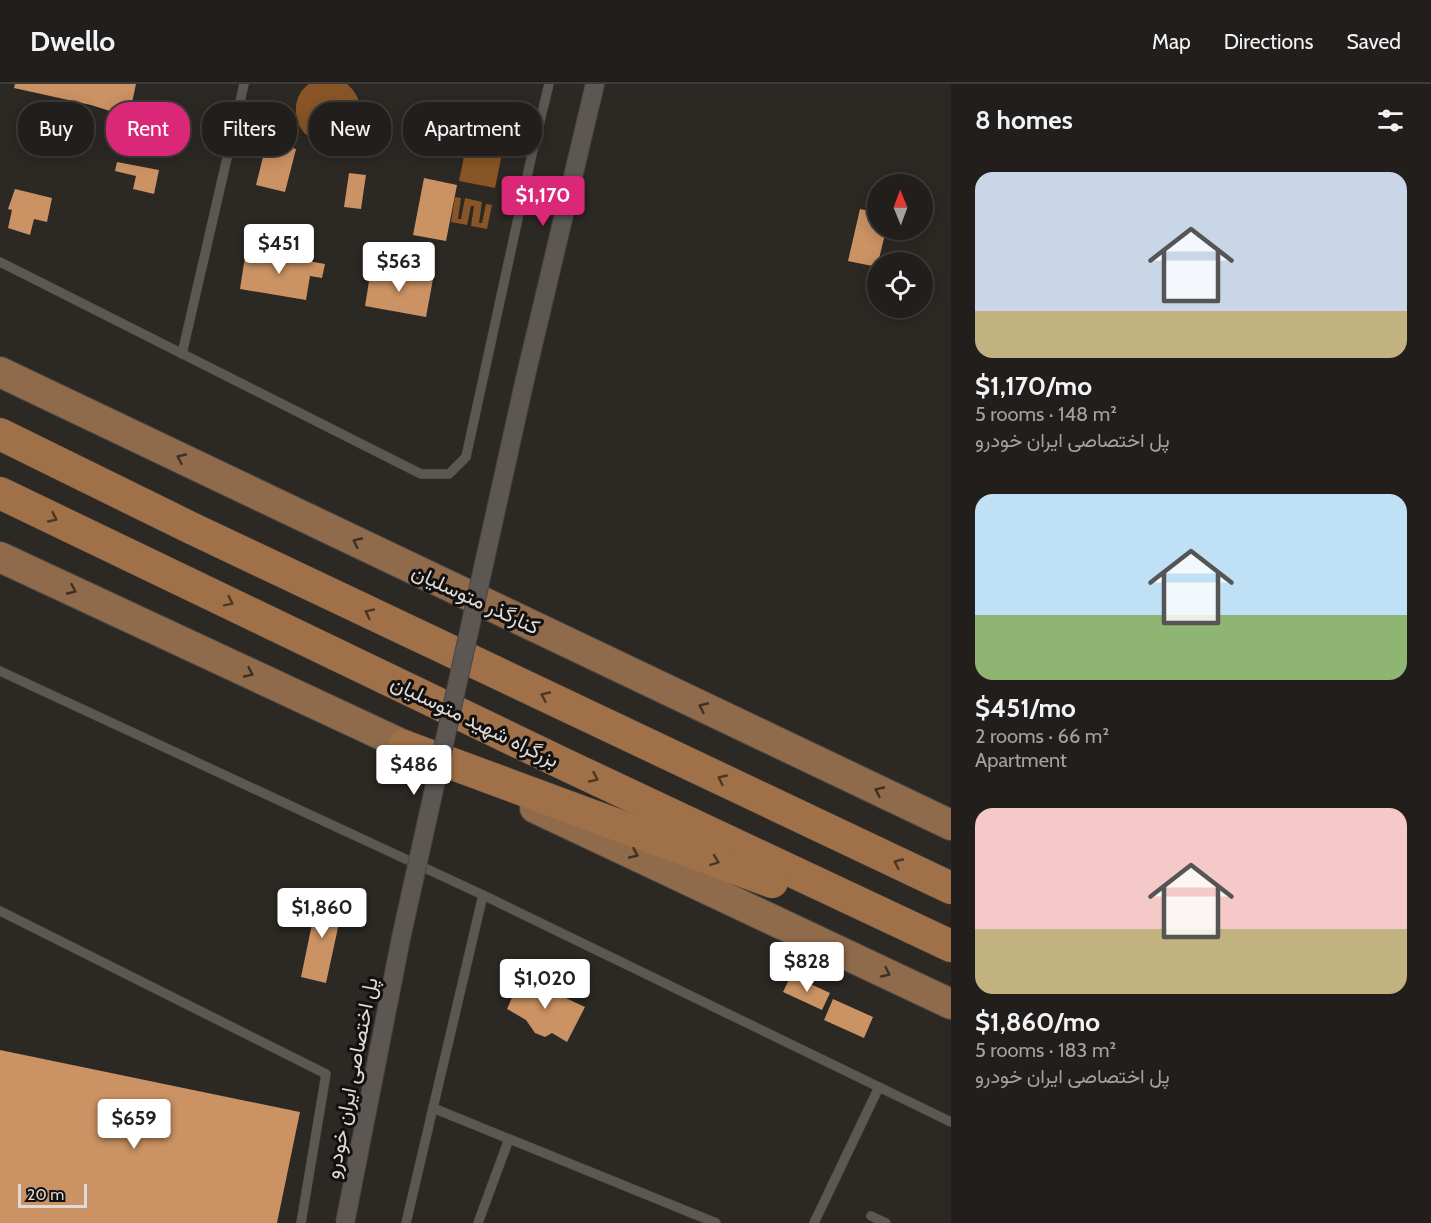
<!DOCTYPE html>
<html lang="en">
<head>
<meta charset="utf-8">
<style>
  body { margin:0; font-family:Cabin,Vazirmatn,sans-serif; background:#2d2b28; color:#f1f3f6; height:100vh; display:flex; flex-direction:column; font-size:22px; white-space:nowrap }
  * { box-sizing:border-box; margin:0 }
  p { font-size:20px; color:#a2a2a3 }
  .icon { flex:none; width:33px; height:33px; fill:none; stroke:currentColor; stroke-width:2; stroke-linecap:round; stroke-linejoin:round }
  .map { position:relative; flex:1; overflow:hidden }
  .side { display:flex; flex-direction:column; background:#211e1b; width:480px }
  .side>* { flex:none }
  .top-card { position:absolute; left:18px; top:18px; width:570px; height:54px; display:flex; gap:12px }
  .needle { width:39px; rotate:359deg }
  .buttons { position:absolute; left:867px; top:90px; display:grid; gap:12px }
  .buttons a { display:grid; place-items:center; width:66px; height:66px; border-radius:50%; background:#211e1b; box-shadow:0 3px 15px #0003,0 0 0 2px #3e3c3a; font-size:30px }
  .scale { position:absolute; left:18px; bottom:15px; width:69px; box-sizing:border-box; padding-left:6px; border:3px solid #dddad7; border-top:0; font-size:16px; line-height:21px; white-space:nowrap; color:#dddad7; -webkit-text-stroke:4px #131110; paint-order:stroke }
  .price { position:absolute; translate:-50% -51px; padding:0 14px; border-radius:6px; background:#fff; color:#222; font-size:20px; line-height:39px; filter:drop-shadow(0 2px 3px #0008) }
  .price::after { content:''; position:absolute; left:50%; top:36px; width:18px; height:14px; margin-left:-9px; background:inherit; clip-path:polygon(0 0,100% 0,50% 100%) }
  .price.selected { background:#db2777; color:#fff }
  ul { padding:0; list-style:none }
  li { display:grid; align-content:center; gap:12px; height:318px; padding:0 24px }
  li span { display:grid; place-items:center; height:186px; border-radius:18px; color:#555 }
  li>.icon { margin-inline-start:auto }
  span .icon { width:108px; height:108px; fill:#fffc; stroke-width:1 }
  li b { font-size:26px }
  h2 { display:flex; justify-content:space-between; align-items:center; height:72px; padding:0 24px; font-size:26px }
  .pill { padding:0 21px; border-radius:24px; background:#211e1b; box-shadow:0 3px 15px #0003,0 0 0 2px #3e3c3a; font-size:21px; line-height:54px }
  .pill.selected { background:#db2777; color:#fff }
  header { display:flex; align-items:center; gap:36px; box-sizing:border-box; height:84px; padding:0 30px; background:#211e1b; border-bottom:2px solid #3e3c3a }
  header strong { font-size:28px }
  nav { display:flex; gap:33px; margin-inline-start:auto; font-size:21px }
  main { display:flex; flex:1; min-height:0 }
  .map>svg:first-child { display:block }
  .water { fill:#895526 }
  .building { fill:#cb9263 }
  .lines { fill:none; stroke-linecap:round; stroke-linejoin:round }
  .service-casing { stroke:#494542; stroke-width:10 }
  .minor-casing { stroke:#494542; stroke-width:20 }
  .primary-casing { stroke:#494542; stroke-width:32 }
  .trunk-casing { stroke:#494542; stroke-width:33 }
  .service { stroke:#5c5753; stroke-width:9 }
  .minor { stroke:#5c5753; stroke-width:18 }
  .primary { stroke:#8f6a4b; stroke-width:30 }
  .trunk { stroke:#a07048; stroke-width:32 }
  .minor-bridge-casing { stroke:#494542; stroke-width:20; stroke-linecap:butt }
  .minor-bridge { stroke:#5c5753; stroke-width:18 }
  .oneway { stroke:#3e3025 }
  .oneway2 { stroke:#4b3726 }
  .labels { text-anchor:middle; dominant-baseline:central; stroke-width:6; stroke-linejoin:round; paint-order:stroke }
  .street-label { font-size:21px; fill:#dddad7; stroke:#131110 }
</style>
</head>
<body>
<header>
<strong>Dwello</strong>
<nav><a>Map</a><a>Directions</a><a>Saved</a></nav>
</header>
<main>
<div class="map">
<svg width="951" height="1139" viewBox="0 0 951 1139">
  <rect width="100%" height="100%" fill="#2c2824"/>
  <g class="water">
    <path d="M309,0h38c34,29 -4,77 -39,52 -7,-5 -12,-15 -12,-24 -1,-11 4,-22 13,-28z"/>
    <path d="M472,33l36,7 -13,64 -36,-7z"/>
    <path d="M455,113l6,1 -3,21h3l4,-21 17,4 -3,21h3l4,-19 6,1 -5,24 -16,-3 3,-20h-3l-4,19 -16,-3z"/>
  </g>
  <g class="building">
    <path d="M15,0h121l-7,33 -38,-12 -77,-17z"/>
    <path d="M267,57l29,8 -11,43 -29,-7z"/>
    <path d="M117,78l42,8 -5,24 -21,-5 3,-13 -21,-5z"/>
    <path d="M349,89l17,2 -5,34 -17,-2z"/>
    <path d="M424,94l33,7 -11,56 -33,-6z"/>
    <path d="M15,105l37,9 -5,24 -13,-3 -4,16 -22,-7 4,-18 -4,-1z"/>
    <path d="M860,125l18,4v17h8l-9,37 -29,-6z"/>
    <path d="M246,166l79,14 -3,14 -12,-2 -4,24 -66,-11z"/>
    <path d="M371,185l62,10 -7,38 -61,-11z"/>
    <path d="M318,811l26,5 -18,83 -25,-6z"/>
    <path d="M791,891l39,18 -8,17 -39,-18z"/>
    <path d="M521,893l64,30 -18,35 -15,-9 -7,4 -10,-4 -9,-13 -19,-11z"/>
    <path d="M833,915l40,18 -9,21 -40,-18z"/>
    <path d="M0,966l300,62 -23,111h-277z"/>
  </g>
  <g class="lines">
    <defs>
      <g id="service">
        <path d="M0,178l421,212h28l17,-17 66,-303 17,-70"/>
        <path d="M182,270l62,-270"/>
        <path d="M0,587l483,224 468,227"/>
        <path d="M0,827l326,163 -25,149"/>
        <path d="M433,1024l283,115"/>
        <path d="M871,1132l15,7"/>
        <path d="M406,1139l77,-328"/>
        <path d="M478,1139l31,-84"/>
        <path d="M814,1139l65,-136"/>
      </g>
      <path id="minor" d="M525,295l70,-295"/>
      <g id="primary">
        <path d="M0,288l951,453"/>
        <path d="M0,473l427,199"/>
        <path d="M535,724l416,196"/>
      </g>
      <g id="trunk">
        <path d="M0,350l189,93 762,361"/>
        <path d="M0,409l568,273 383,180"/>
        <path d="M404,662l368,136"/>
      </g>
    </defs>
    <use href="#service" class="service-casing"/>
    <use href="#minor" class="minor-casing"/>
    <use href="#primary" class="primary-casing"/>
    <use href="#trunk" class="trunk-casing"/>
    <use href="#service" class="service"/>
    <use href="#minor" class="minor"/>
    <use href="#primary" class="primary"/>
    <use href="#trunk" class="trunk"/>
    <defs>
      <path id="minor-bridge" d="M345,1139l56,-285 124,-559"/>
    </defs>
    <use href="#minor-bridge" class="minor-bridge-casing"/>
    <use href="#minor-bridge" class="minor-bridge"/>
  </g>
  <defs><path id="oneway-chevron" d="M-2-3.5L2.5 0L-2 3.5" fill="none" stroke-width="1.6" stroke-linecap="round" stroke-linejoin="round" transform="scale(1.5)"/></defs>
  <g class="oneway">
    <use href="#oneway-chevron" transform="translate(181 374) rotate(-155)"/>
    <use href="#oneway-chevron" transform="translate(357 458) rotate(-155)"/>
    <use href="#oneway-chevron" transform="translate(72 506) rotate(25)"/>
    <use href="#oneway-chevron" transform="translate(249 589) rotate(25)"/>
    <use href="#oneway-chevron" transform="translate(703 623) rotate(-155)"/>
    <use href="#oneway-chevron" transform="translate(879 707) rotate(-155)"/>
    <use href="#oneway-chevron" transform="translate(634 770) rotate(25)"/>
    <use href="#oneway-chevron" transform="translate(886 889) rotate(25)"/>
  </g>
  <g class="oneway2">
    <use href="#oneway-chevron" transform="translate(53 434) rotate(25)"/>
    <use href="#oneway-chevron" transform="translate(229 518) rotate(26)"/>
    <use href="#oneway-chevron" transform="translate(369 529) rotate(-155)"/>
    <use href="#oneway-chevron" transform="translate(545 612) rotate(-155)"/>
    <use href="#oneway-chevron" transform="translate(594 694) rotate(25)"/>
    <use href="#oneway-chevron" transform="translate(722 695) rotate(-155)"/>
    <use href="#oneway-chevron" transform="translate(715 777) rotate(20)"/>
    <use href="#oneway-chevron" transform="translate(898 779) rotate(-155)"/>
  </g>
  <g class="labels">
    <g class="street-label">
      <text transform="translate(476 515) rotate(25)">کنارگذر متوسلیان</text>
      <text transform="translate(475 637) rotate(26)">بزرگراه شهید متوسلیان</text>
      <text transform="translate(351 994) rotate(-79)">پل اختصاصی ایران خودرو</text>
    </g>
  </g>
</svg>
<div class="buttons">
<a><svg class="needle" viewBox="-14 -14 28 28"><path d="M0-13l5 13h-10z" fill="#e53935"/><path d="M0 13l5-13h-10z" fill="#a2a2a3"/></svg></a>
<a><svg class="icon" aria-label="locate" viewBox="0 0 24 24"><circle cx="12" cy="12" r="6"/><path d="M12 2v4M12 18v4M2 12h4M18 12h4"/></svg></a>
</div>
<div class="scale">20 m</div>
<b class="price selected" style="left:543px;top:143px">$1,170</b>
<b class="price" style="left:279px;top:191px">$451</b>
<b class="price" style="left:399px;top:209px">$563</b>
<b class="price" style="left:414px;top:712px">$486</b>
<b class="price" style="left:322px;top:855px">$1,860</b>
<b class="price" style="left:807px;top:909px">$828</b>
<b class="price" style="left:545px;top:926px">$1,020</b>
<b class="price" style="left:134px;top:1066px">$659</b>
<div class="top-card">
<a class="pill">Buy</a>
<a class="pill selected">Rent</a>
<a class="pill">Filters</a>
<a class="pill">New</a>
<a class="pill">Apartment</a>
</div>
</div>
<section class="side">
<h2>8 homes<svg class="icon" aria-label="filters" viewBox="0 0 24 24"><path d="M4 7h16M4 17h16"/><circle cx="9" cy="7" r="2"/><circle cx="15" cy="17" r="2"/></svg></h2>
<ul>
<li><span style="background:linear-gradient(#c9d6e8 75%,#c2b280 0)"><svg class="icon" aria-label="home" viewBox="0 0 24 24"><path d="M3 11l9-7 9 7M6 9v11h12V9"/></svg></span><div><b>$1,170/mo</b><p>5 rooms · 148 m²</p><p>پل اختصاصی ایران خودرو</p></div></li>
<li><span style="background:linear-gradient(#bfe0f5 65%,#8fb573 0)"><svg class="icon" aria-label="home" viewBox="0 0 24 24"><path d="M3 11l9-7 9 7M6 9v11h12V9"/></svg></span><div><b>$451/mo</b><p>2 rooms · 66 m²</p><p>Apartment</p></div></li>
<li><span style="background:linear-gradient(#f6c9c9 65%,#c2b280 0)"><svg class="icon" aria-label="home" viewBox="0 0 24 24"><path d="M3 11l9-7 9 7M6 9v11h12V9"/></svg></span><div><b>$1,860/mo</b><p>5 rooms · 183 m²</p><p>پل اختصاصی ایران خودرو</p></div></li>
</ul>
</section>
</main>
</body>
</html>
